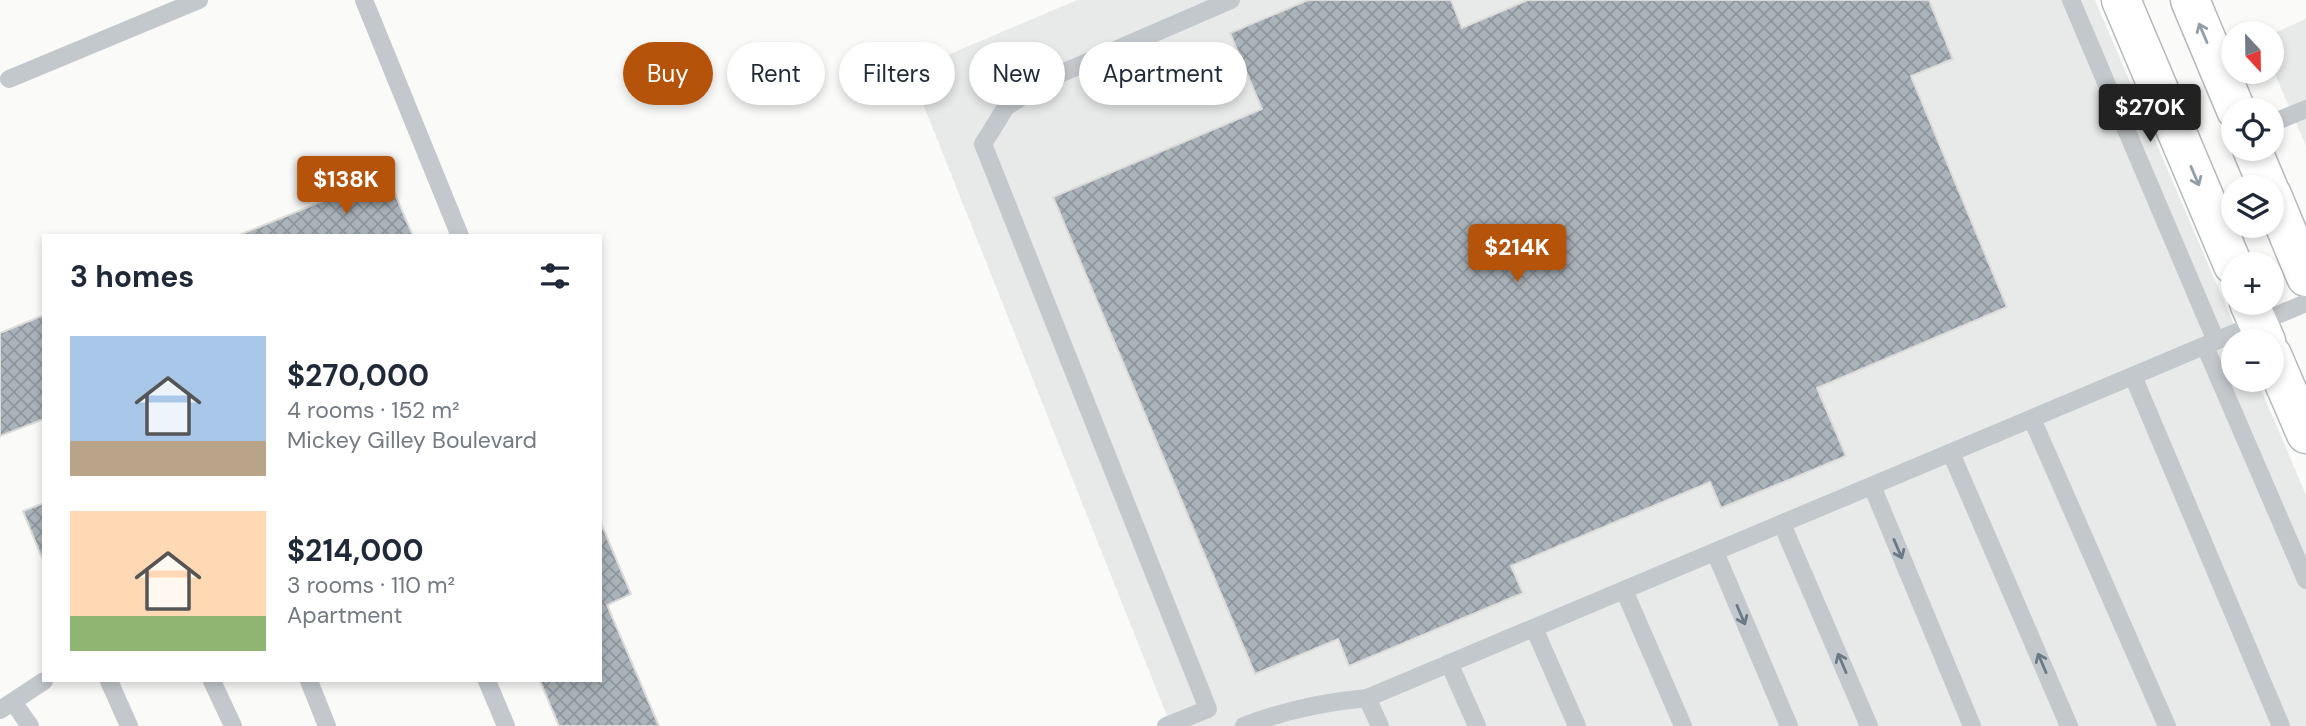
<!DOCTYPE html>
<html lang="en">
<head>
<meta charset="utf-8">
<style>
  body { margin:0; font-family:"DM Sans",sans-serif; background:#f2f2f3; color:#1f2937; height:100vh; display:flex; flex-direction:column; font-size:26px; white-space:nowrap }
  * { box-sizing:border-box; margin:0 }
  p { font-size:23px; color:#747a83 }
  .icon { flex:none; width:38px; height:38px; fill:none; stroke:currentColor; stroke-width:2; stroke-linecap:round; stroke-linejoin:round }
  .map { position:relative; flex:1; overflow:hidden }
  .panel { position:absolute; left:42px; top:234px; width:560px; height:448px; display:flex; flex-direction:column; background:#fff; border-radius:0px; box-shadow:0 4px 10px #0003 }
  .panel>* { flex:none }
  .guide { position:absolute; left:623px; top:42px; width:665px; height:63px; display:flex; gap:14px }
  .needle { width:46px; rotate:158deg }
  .controls { position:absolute; left:2221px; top:21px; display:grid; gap:14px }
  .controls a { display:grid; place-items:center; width:63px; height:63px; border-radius:50%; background:#fff; box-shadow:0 4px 10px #0003; font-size:35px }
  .price { position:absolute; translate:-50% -60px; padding:0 16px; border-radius:7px; background:#b45309; color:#fff; font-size:23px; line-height:46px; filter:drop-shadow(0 2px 4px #0008) }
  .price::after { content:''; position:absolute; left:50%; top:42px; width:21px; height:16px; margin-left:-10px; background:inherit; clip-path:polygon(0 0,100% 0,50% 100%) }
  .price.current { background:#222; color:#fff }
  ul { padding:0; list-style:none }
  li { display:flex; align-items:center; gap:21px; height:175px; padding:0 28px }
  li span { display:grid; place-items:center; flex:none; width:196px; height:140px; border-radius:0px; color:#555 }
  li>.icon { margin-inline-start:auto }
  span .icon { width:84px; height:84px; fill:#fffc; stroke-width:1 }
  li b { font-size:30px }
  h2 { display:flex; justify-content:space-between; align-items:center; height:84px; padding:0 28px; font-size:30px }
  .tag { padding:0 24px; border-radius:32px; background:#fff; box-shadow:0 4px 10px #0003; font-size:24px; line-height:63px }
  .tag.current { background:#b45309; color:#fff }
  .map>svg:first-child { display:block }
  .built { fill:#e8e9e9 }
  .building { fill:url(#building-cross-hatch); stroke:#dcdcda; stroke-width:2 }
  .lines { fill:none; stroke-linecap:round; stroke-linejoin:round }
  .secondary-casing { stroke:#b3babf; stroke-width:41 }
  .lane { stroke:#c3c8cc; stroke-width:18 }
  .secondary { stroke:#fff; stroke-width:38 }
  .oneway { stroke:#939fa8 }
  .oneway2 { stroke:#6a7a87 }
</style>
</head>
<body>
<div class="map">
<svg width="2306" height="726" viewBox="0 0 2306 726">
  <defs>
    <pattern id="building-cross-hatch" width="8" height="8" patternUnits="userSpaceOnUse" patternTransform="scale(1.75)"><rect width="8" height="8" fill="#aab3b9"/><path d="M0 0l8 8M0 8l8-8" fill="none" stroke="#8e969c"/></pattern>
  </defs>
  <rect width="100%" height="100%" fill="#fafaf8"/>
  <g class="built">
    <path d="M1077,0h1018l146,341h-8v39h24l49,115v231h-1135l-261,-655z"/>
    <path d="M2306,19v127l-34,-79v-33z"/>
  </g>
  <g class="building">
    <path d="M1308,0h143l11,28 66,-28h401l24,59 -42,17 96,231 -190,81 29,68 -125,52 -11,-26 -199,84 12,27 -174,73 -11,-27 -83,35 -202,-477 209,-88 -32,-76z"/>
    <path d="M387,175l26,61h-176z"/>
    <path d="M44,315v104l-44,17v-103z"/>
    <path d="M44,503v60l-21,-52z"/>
    <path d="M600,521l31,73 -24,11 52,121h-100l-19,-45h60z"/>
  </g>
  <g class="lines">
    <defs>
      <g id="secondary">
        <path d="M2121,0l112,265"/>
        <path d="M2190,0l46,110"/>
        <path d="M2252,149l16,38"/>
        <path d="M2272,195l34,82"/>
        <path d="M2249,303l17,38"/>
        <path d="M2272,355l34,79"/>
      </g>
    </defs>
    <use href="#secondary" class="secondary-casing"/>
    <g class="lane">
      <path d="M364,0l96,236"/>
      <path d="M2071,0l145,341"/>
      <path d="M9,79l190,-79"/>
      <path d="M2272,123l34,-14"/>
      <path d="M2205,346l101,234"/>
      <path d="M2133,376l148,350"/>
      <path d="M2032,419l135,307"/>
      <path d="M1951,453l118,273"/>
      <path d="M1872,486l100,240"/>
      <path d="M1782,524l87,202"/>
      <path d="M1715,552l74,174"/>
      <path d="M1624,590l59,136"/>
      <path d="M1534,628l43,98"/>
      <path d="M1449,663l28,63"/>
      <path d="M109,681l20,45"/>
      <path d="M212,681l21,45"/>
      <path d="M309,681l18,45"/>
      <path d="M487,681l19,45"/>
      <path d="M13,702l17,24"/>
      <path d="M0,710l44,-29"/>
      <path d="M1166,726l42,-17 -225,-565 23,-37 42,-28 183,-79"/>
      <path d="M1244,726c41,-16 80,-24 123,-28"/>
      <path d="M1380,726l-13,-28 939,-395"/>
    </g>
    <use href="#secondary" class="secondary"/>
  </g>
  <defs><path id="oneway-shaft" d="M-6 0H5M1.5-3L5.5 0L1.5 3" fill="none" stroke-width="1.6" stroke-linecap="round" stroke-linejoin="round" transform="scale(1.75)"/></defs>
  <g class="oneway">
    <use href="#oneway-shaft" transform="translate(2203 33) rotate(-113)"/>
    <use href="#oneway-shaft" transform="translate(2195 176) rotate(67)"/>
  </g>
  <g class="oneway2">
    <use href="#oneway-shaft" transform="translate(1898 549) rotate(67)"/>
    <use href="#oneway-shaft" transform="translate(1741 615) rotate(67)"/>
    <use href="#oneway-shaft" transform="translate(1842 663) rotate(-113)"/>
    <use href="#oneway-shaft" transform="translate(2042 663) rotate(-113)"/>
  </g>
</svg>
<div class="controls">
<a><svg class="needle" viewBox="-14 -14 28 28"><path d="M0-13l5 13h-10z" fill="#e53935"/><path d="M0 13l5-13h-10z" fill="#747a83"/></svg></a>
<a><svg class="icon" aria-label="locate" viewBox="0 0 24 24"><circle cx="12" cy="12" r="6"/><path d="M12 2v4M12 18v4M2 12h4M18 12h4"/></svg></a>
<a><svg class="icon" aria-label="layers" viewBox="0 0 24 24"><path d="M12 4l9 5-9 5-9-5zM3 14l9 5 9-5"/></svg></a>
<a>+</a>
<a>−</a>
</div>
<b class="price current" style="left:2150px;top:144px">$270K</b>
<b class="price" style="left:346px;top:216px">$138K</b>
<b class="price" style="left:1517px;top:284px">$214K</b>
<div class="guide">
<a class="tag current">Buy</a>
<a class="tag">Rent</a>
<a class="tag">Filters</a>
<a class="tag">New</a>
<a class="tag">Apartment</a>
</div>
<section class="panel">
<h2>3 homes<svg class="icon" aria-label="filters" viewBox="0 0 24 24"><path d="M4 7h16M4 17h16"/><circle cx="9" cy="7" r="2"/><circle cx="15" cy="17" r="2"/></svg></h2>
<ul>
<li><span style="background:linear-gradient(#a9c7e8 75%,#b9a48a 0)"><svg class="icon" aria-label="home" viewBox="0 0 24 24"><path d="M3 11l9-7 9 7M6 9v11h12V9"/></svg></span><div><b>$270,000</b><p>4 rooms · 152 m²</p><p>Mickey Gilley Boulevard</p></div></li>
<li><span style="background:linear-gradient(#ffd9b3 75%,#8fb573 0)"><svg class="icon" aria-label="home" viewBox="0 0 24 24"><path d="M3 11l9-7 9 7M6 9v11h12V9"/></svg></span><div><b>$214,000</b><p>3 rooms · 110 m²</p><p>Apartment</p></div></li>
</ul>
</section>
</div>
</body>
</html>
